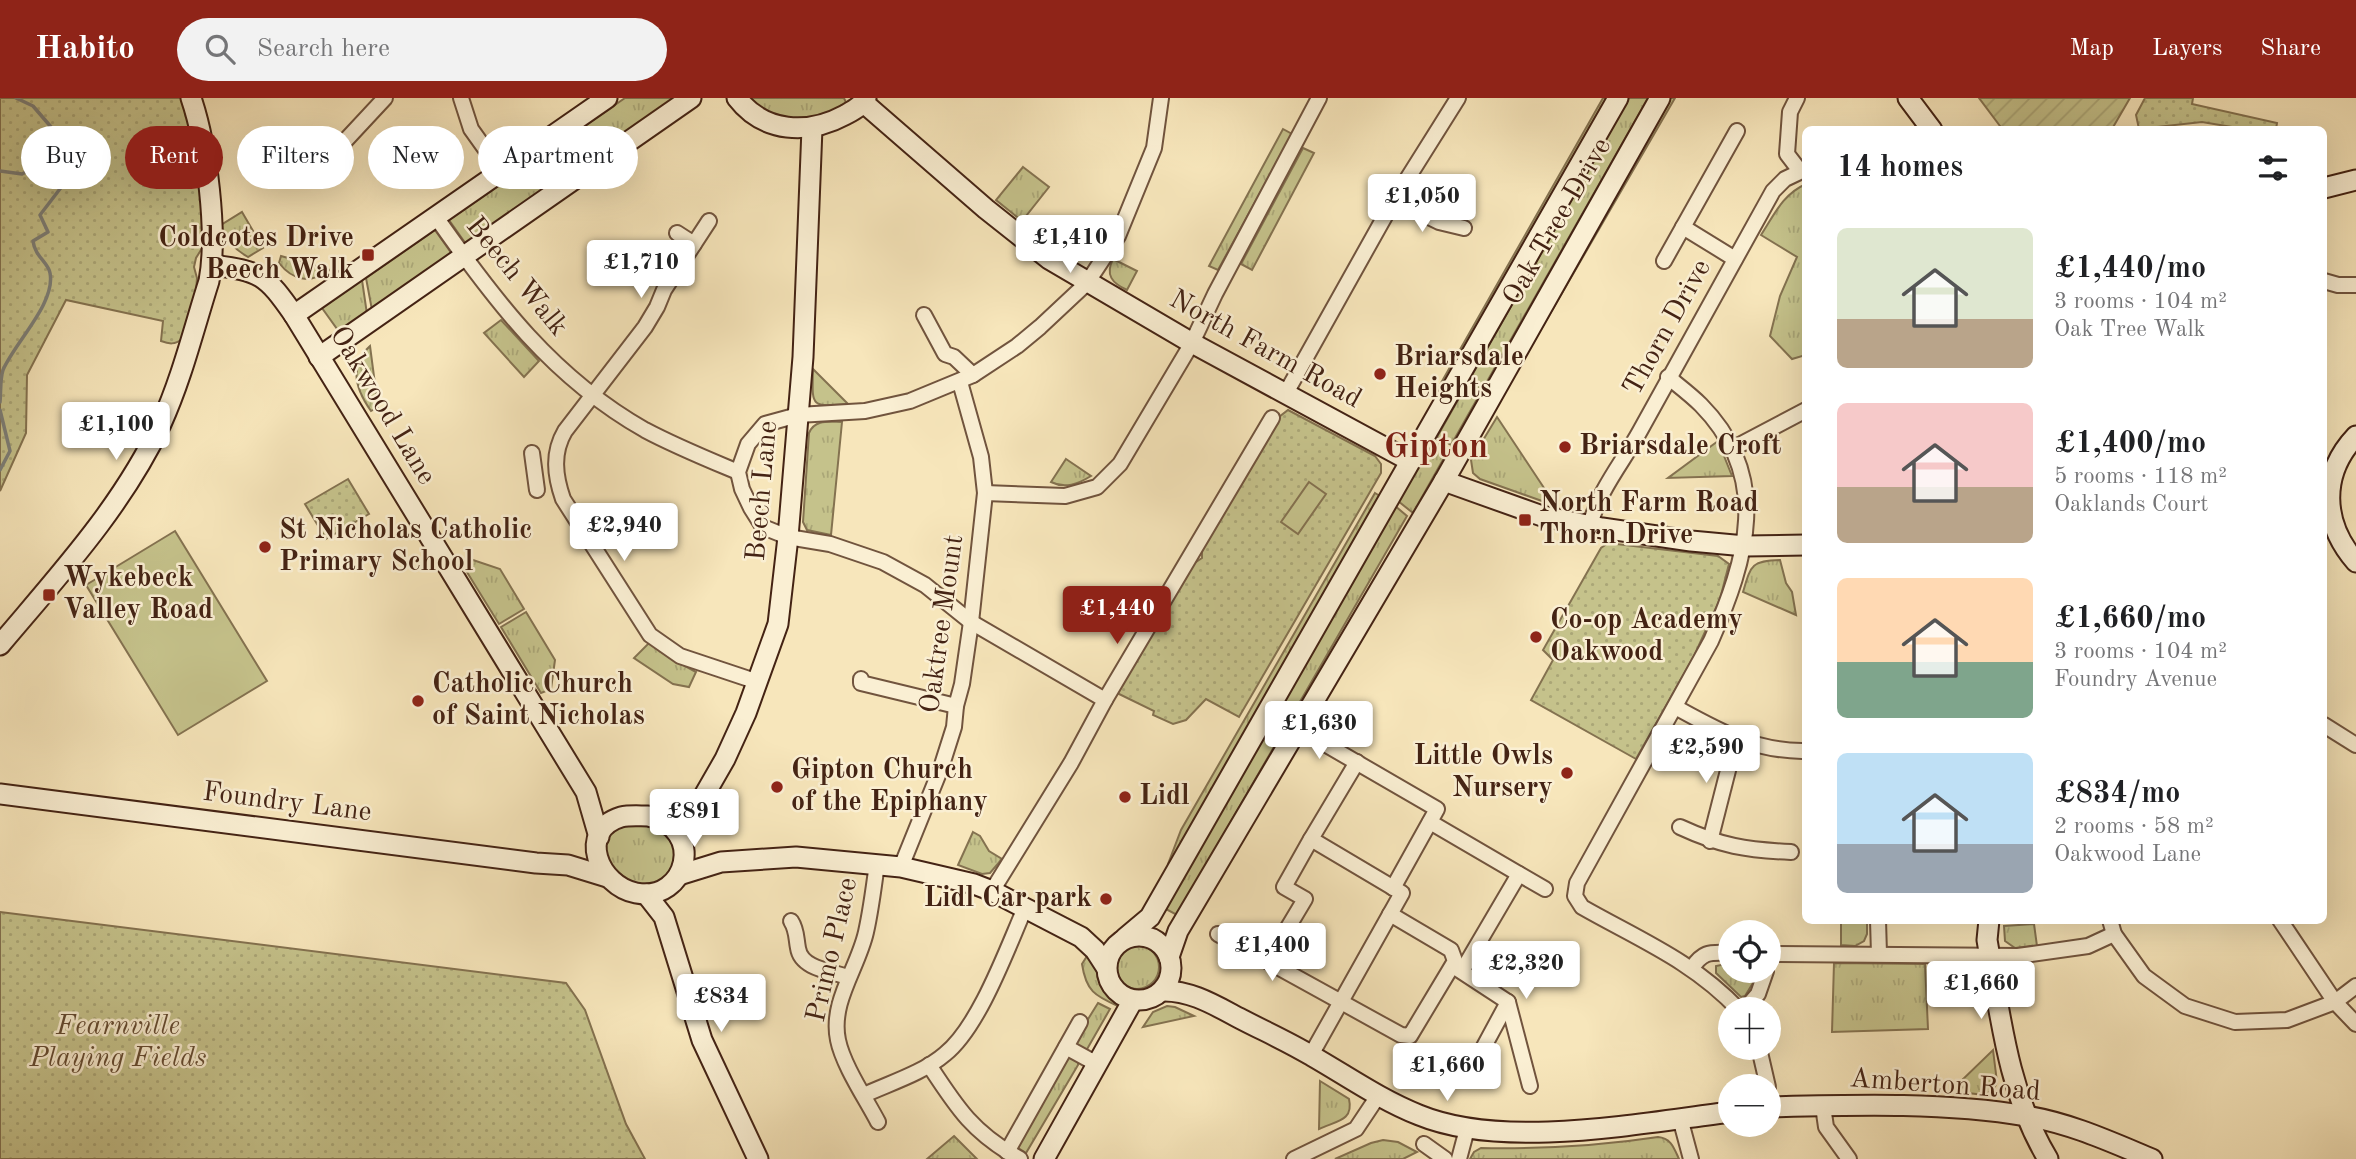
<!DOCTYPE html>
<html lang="en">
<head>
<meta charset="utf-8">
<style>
  body { margin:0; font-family:"Old Standard TT",serif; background:#f2f2f2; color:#202124; height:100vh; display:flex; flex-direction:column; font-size:26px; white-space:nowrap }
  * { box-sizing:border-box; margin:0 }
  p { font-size:23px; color:#757577 }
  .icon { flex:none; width:38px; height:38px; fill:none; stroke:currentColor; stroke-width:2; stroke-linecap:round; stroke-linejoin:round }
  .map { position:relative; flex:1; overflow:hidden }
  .drawer { position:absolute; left:1802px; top:28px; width:525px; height:798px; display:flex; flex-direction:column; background:#fff; border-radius:10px; box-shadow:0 7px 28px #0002 }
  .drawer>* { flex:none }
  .guide { position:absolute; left:21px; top:28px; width:665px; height:63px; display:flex; gap:14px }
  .buttons { position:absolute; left:1718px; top:822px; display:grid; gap:14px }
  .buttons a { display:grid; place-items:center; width:63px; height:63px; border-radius:50%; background:#fff; box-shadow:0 7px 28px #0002; font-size:35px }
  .price { position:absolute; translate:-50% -60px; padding:0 16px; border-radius:7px; background:#fff; color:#222; font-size:23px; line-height:46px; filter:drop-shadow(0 2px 4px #0008) }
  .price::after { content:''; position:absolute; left:50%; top:42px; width:21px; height:16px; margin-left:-10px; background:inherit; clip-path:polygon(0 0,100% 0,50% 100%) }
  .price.selected { background:#8f2418; color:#fff }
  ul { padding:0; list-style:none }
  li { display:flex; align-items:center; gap:21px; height:175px; padding:0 35px }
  li span { display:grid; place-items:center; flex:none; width:196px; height:140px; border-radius:10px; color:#555 }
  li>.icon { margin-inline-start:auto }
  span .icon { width:84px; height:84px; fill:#fffc; stroke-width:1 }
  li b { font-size:30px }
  h2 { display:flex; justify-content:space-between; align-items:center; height:84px; padding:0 35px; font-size:30px }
  .pill { padding:0 24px; border-radius:32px; background:#fff; box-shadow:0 7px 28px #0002; font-size:24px; line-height:63px }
  .pill.selected { background:#8f2418; color:#fff }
  header { display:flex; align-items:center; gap:42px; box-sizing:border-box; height:98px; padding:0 35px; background:#8f2418; color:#fff }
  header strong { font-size:33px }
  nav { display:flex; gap:38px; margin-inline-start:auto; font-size:24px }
  .search { width:490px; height:63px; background:#f2f2f2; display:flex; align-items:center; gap:18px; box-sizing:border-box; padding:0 24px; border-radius:38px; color:#757577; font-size:26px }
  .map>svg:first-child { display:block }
  .grass { fill:url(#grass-tufts); stroke:#847250; stroke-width:2 }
  .park { fill:url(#park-dots); stroke:#847250; stroke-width:2 }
  .garden { fill:url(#garden-furrows); stroke:#847250; stroke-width:2 }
  .pitch { fill:#c5c28b; stroke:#847250; stroke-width:2 }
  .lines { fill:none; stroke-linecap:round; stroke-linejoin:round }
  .stream { stroke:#7c7f79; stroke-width:3.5 }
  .street-casing { stroke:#71543e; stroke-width:18 }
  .secondary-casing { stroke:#442314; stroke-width:23 }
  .street { stroke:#faefd3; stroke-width:14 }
  .secondary { stroke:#faefd3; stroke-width:19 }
  .poi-dot { fill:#8f2418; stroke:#faefd3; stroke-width:2.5 }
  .labels { text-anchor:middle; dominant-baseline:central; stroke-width:5; stroke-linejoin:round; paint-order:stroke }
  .street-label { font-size:28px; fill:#442314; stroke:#faefd3 }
  .poi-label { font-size:28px; font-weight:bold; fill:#442314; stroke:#faefd3; text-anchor:start }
  .park-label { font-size:28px; font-style:italic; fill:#644b32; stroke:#faefd3 }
  .district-label { font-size:35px; font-weight:bold; fill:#7a1f14; stroke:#faefd3 }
</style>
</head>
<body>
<header>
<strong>Habito</strong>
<div class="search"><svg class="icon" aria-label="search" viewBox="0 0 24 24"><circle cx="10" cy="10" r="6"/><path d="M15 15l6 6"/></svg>Search here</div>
<nav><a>Map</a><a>Layers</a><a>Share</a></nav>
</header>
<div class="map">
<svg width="2356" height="1061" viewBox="0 0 2356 1061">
  <defs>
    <pattern id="grass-tufts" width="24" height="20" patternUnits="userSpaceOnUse" patternTransform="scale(1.75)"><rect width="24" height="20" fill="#c5c28b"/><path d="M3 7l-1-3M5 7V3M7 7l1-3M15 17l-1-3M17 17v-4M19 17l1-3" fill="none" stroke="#aaa677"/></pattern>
    <pattern id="park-dots" width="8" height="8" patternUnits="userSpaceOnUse" patternTransform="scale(1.75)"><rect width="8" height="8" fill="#c5c28b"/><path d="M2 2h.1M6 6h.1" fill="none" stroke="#aaa677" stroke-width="1.8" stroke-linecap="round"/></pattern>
    <pattern id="garden-furrows" width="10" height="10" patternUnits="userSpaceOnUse" patternTransform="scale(1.75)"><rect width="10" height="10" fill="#c5c28b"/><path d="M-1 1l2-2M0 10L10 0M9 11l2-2" fill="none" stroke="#aaa677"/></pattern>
  </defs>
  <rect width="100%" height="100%" fill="#f7e6bb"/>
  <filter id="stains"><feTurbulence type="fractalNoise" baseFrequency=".00286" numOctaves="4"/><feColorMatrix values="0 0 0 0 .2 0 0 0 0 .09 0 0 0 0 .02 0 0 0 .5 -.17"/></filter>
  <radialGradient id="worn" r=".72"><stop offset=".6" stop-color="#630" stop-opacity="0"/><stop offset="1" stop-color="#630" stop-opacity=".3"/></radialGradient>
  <g class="grass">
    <path d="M625,0h50l-209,146 -17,-24z"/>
    <path d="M748,0h96l3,7c-33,17 -71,23 -99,-7z"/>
    <path d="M1603,0h7l-166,295 -7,-3z"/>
    <path d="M1629,0h19l-197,347 -14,-8z"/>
    <path d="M1667,0h8l-157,271 -6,-3z"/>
    <path d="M1283,31l9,5 -74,136 -9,-4z"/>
    <path d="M1303,50l11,5 -62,117 -11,-6z"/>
    <path d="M1023,69l26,20 -27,34 -26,-21z"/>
    <path d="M1806,86v174l-4,-2 -10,3 -22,-23 10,-40 17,-39 -36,-22c13,-20 22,-41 45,-51z"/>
    <path d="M242,114l21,36 -15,9c-14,-8 -22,-17 -27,-32z"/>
    <path d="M435,132l17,24 -80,56 -6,-32z"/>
    <path d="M281,158l49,14c-19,14 -37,11 -51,-7z"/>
    <path d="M1113,161l24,12 -10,19c-15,-7 -22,-15 -14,-31z"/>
    <path d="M362,182l5,34 -27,19 -18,-25z"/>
    <path d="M501,222l38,41 -15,16 -40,-44z"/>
    <path d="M370,248l8,61 -7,4c-15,-21 -23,-45 -1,-65z"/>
    <path d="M813,271l35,35c-38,3 -36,3 -35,-35z"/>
    <path d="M1497,319l59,89 -76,-27 -7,-6 -2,-13z"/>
    <path d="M842,324l-11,113 -24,-5 -4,-8 6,-89c6,-14 20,-11 33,-11z"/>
    <path d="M1435,342l14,9 -36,64 -15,-12z"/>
    <path d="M1718,343l14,35 -64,2z"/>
    <path d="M1066,361l25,17c-13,8 -26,13 -40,6z"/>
    <path d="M1375,395l5,3 -209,370 -3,-2 13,-34z"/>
    <path d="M1394,407l13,11 -230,399 -13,-7z"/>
    <path d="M470,461l30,10 24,40 -25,15 -37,-60z"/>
    <path d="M1780,462l6,23 6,9 4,23 -53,-23c8,-27 8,-31 37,-32z"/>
    <path d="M526,514l29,48 -4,29 -10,4 -40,-66z"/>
    <path d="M649,545l21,15 26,14 -7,15 -16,-3 -39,-26z"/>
    <path d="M625,726l21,1 21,9c3,5 9,13 8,19 0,20 -16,34 -35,32 -21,-2 -48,-33 -29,-52 3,-4 10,-6 14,-9z"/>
    <path d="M973,734l7,4 9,15 13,8 -12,14 -8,1 -24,-9z"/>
    <path d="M1867,823v13l-3,7 -9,5 -14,-1v-23z"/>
    <path d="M2034,826l3,22 -22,2 -10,-7 -1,-15z"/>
    <circle cx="1137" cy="869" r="22"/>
    <path d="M1089,855c10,17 11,35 28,46l1,7c-23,-10 -32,-15 -36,-42z"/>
    <path d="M1731,865v8h26l-1,7 -11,18 -4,1 -25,-24v-7z"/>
    <path d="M1834,865l91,1 3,65 -96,3z"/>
    <path d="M1098,905l12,6 -24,42 -14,-6z"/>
    <path d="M1167,908l8,1 19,9 -51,11 10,-15z"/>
    <path d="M1993,952l4,32 -3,7 -10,6 -16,-2 -9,-10z"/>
    <path d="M1067,958l11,6v3l-52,88 -11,-7z"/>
    <path d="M1320,983l29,18c5,22 -13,22 -30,30z"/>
    <path d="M954,1038l23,23h-50z"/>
    <path d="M1658,1039c13,1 16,11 21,22h-209l4,-7 7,-4c60,1 118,-2 177,-11z"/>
    <path d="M1383,1042l15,2 19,10 -14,7h-68l36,-16z"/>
  </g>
  <g class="park">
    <path d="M0,0h184l15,68 5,79 -8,13 -2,9 3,11 -1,13 -14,48c-7,6 -13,5 -21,2l2,-20 -97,-21 -39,75 -1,58 -26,58z"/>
    <path d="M2145,0h48l-1,6 85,19 -1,6h-32l-42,-7 -63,7 -3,-14z"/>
    <path d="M1288,312l87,46 6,8v9l-142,244 -33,-18 -20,21 -13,4 -20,-9 1,-4 -37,-18 76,-129 9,-6v-11l77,-130z"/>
    <path d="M348,381l21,35 -43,25 -21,-35z"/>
    <path d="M1608,445l110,13 11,8 -9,35 -26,57 -58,103 -105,-59 22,-40 -10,-10 58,-102z"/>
    <path d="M0,814l566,71 19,27 41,114 19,35h-645z"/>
  </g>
  <path class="garden" d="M1979,0h151l-18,31 -109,1z"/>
  <g class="pitch">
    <path d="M1309,384l17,12 -28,40 -17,-12z"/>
    <path d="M175,433l92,150 -89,54 -92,-150z"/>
  </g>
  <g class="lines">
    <g class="stream">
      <path d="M0,73l22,3 27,-14 12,10 4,9"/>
      <path d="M0,304c1,-10 0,-23 3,-32 12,-28 53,-67 47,-97 -2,-11 -15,-16 -17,-32l15,-9 -8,-17 26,-34 -2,-39 -31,-36 -17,-8"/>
      <path d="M0,312l10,41 -10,19"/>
    </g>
    <defs>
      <g id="street">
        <path d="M461,0l10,31 30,42"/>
        <path d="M1797,0l-7,14 -3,42 13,17"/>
        <path d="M345,43l40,-43"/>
        <path d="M1394,102l45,22 25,6"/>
        <path d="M436,119c59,84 117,161 209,213 30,16 62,29 93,42"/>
        <path d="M709,123l-45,69 -7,17 -12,20 -80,104c-13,22 -10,45 -2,68l87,136 30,21 78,26"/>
        <path d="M1683,129l52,32"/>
        <path d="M677,135l17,11"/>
        <path d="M1664,163l73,-130"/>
        <path d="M2324,183l14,4h18"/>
        <path d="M924,217l21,39 9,3 19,18"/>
        <path d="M1668,279c11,9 23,18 33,28 71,72 46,154 10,236l-134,242 -2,13 7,11c56,32 111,54 157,103"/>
        <path d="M1286,295l108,-193 64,-102"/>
        <path d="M1732,351l74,-39"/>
        <path d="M532,355l5,37"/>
        <path d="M985,395l80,3 32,-9 23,-23 72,-121 23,-49 104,-196"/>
        <path d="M1590,428c8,-35 33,-64 50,-95 44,-80 88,-160 133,-240l12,-12 21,-10"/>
        <path d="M861,581v4l95,23"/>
        <path d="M1105,602l-134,-78 -46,-37 -42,-23 -53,-18 -42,-7 -25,-10 -12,-19 -9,-19 -4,-17 10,-28 17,-20 33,-9 67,-4 45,-10 63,-26 44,-29 23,-19 47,-44 31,-47 36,-88 7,-50"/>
        <path d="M1675,609c44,24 76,43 127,44"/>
        <path d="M2324,627l32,20"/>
        <path d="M1299,631l138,80 -44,79"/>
        <path d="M1430,724l89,52 -57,97"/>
        <path d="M1680,729c41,19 66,23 111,25"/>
        <path d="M1710,743l26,-102"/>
        <path d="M877,765c-3,23 -6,47 -11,69 -8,36 -36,70 -28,108 5,25 28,59 40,82"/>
        <path d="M901,769l40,-99 13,-41 2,-21 6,-22 9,-62 14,-129 -4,-36 -21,-75"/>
        <path d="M1519,776l26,15"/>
        <path d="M992,793l79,-128 34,-63 167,-282"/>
        <path d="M1878,822l1,34"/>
        <path d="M2110,822l4,14 30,42 41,30 50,16 52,-2 48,-18 21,-16"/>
        <path d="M2280,822l55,82 21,22"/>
        <path d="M791,823c6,9 5,17 7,27 3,21 33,23 50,29"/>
        <path d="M1218,836l183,101 9,1 45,-75 -4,-11 -61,-36"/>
        <path d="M1769,856l249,2 70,-10 26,-12"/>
        <path d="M1268,863l37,-62 -21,-12 27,-48"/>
        <path d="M1456,870l52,34 22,84"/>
        <path d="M1692,870c12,-18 19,-15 39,-15"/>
        <path d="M1744,912l14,-16 8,-23"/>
        <path d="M1066,949l31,17"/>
        <path d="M1759,950l9,39"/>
        <path d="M1311,957l91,-162 -91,-54 46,-77"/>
        <path d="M929,967c28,43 44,68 91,94"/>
        <path d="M1474,967l34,-63"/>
        <path d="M864,997c26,-12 59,-22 81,-41 34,-27 62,-105 80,-146"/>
        <path d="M1823,1008l3,21 23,32"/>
        <path d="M1680,1020l11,41"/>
        <path d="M1424,1046l21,15"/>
        <path d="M1007,1054l73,-130"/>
        <path d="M1294,1061l62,-30 22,-33"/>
        <path d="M1459,1061l8,-30"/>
      </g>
      <g id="secondary">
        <path d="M737,0c27,35 71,37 108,17 9,-5 17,-9 21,-17"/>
        <path d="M1908,0l24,32"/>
        <path d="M864,5l122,106 63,50 143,84 218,118"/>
        <path d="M2324,90l32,-8"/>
        <path d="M212,167c49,6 54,10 82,50l292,477 13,45"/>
        <path d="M294,217l313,-217"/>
        <path d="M319,259l372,-259"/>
        <path d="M2356,338c-36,38 -34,87 0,126"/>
        <path d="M1444,383l98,35 60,12 89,13 54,5 61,-1"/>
        <path d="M0,547c59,-70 122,-138 161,-221 21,-46 33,-96 48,-143 9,-48 -2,-136 -18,-183"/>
        <path d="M0,696l536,69 32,2 39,12"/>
        <path d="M648,718c59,12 39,87 -12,77 -37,-7 -60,-62 -15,-76 9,-2 18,-1 27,-1z"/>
        <path d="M679,737l7,-8 39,-68 21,-46 32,-89 10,-87 15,-180 9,-229"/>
        <path d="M679,777l42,-13 75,-5 105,10 73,17 18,7 89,46 14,13 11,17"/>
        <path d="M646,796l18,23 38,123 56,119"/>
        <path d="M1989,822l-2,20c13,74 21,153 61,219"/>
        <circle cx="1139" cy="870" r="32"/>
        <path d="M1125,840l25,-21 468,-819"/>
        <path d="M1169,859l9,-26 266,-450 216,-383"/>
        <path d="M1162,893c29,-1 54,15 79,28 23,12 48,23 71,37 35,20 69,44 107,59 85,35 222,8 312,-3"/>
        <path d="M1769,1009c82,-2 176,-5 257,9 44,7 85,26 126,43"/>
        <path d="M1044,1061l89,-159"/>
      </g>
    </defs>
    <use href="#street" class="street-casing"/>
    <use href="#secondary" class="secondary-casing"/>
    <use href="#street" class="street"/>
    <use href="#secondary" class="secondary"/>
  </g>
  <g class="poi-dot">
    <rect x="361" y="150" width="14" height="14" rx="3.5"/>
    <circle cx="1380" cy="276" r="7"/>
    <circle cx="1565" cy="349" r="7"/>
    <rect x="1518" y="415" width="14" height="14" rx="3.5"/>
    <circle cx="265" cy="449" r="7"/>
    <rect x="42" y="490" width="14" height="14" rx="3.5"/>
    <circle cx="1536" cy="539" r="7"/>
    <circle cx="418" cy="603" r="7"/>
    <circle cx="1567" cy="675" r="7"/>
    <circle cx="777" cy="689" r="7"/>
    <circle cx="1125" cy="699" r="7"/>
    <circle cx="1106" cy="801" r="7"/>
  </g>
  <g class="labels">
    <g class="street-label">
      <text transform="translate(1558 124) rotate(-60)">Oak Tree Drive</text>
      <text transform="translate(516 179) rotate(51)">Beech Walk</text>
      <text transform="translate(1668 230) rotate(-61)">Thorn Drive</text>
      <text transform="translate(1265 252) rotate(29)">North Farm Road</text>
      <text transform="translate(382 308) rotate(59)">Oakwood Lane</text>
      <text transform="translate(763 393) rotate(-85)">Beech Lane</text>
      <text transform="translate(943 526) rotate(-82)">Oaktree Mount</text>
      <text transform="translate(287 705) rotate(7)">Foundry Lane</text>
      <text transform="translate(833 852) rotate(-77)">Primo Place</text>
      <text transform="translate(1945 988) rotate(4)">Amberton Road</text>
    </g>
    <g class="poi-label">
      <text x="354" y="141" text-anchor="end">Coldcotes Drive<tspan x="354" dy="32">Beech Walk</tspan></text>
      <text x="1394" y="260">Briarsdale<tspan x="1394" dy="32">Heights</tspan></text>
      <text x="1579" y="349">Briarsdale Croft</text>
      <text x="1539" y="406">North Farm Road<tspan x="1539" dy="32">Thorn Drive</tspan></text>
      <text x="279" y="433">St Nicholas Catholic<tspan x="279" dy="32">Primary School</tspan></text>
      <text x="63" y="481">Wykebeck<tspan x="63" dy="32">Valley Road</tspan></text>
      <text x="1550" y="523">Co-op Academy<tspan x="1550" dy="32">Oakwood</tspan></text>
      <text x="432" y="587">Catholic Church<tspan x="432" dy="32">of Saint Nicholas</tspan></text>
      <text x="1553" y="659" text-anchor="end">Little Owls<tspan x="1553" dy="32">Nursery</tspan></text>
      <text x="791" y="673">Gipton Church<tspan x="791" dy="32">of the Epiphany</tspan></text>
      <text x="1139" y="699">Lidl</text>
      <text x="1092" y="801" text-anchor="end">Lidl Car park</text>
    </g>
    <g class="park-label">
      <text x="118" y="929">Fearnville<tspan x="118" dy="32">Playing Fields</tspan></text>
    </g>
    <g class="district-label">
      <text x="1436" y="349">Gipton</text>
    </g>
  </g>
  <rect width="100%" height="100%" filter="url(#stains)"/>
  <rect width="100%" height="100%" fill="url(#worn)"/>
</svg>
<div class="buttons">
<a><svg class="icon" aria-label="locate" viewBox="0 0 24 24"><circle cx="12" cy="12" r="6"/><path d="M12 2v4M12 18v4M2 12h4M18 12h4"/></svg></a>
<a>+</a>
<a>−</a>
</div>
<b class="price" style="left:1422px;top:136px">£1,050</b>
<b class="price" style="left:1070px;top:177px">£1,410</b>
<b class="price" style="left:641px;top:202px">£1,710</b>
<b class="price" style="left:116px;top:364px">£1,100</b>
<b class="price" style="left:624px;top:465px">£2,940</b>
<b class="price selected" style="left:1117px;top:548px">£1,440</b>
<b class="price" style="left:1319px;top:663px">£1,630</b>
<b class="price" style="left:1706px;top:687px">£2,590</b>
<b class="price" style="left:694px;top:751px">£891</b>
<b class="price" style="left:1272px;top:885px">£1,400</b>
<b class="price" style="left:1526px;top:903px">£2,320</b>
<b class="price" style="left:1981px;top:923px">£1,660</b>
<b class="price" style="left:721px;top:936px">£834</b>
<b class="price" style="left:1447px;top:1005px">£1,660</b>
<div class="guide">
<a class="pill">Buy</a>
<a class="pill selected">Rent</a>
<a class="pill">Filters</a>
<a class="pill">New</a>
<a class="pill">Apartment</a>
</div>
<section class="drawer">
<h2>14 homes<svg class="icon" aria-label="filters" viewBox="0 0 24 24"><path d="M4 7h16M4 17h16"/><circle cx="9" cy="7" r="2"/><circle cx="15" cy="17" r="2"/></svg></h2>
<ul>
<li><span style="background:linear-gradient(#dfe7d0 65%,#b9a48a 0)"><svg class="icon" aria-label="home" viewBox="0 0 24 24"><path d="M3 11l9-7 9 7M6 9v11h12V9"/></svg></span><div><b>£1,440/mo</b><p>3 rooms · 104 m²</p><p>Oak Tree Walk</p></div></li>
<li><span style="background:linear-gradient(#f6c9c9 60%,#b9a48a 0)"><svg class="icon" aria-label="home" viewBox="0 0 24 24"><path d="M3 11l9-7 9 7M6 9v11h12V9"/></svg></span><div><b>£1,400/mo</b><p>5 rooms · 118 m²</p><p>Oaklands Court</p></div></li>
<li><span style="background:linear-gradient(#ffd9b3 60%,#7fa58c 0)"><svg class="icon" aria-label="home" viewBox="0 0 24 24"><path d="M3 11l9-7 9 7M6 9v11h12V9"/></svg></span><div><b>£1,660/mo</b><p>3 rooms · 104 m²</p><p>Foundry Avenue</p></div></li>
<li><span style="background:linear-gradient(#bfe0f5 65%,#9aa5b1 0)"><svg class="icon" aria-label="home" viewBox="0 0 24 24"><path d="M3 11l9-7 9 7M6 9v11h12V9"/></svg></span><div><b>£834/mo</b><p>2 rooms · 58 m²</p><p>Oakwood Lane</p></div></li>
</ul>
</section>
</div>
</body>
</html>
